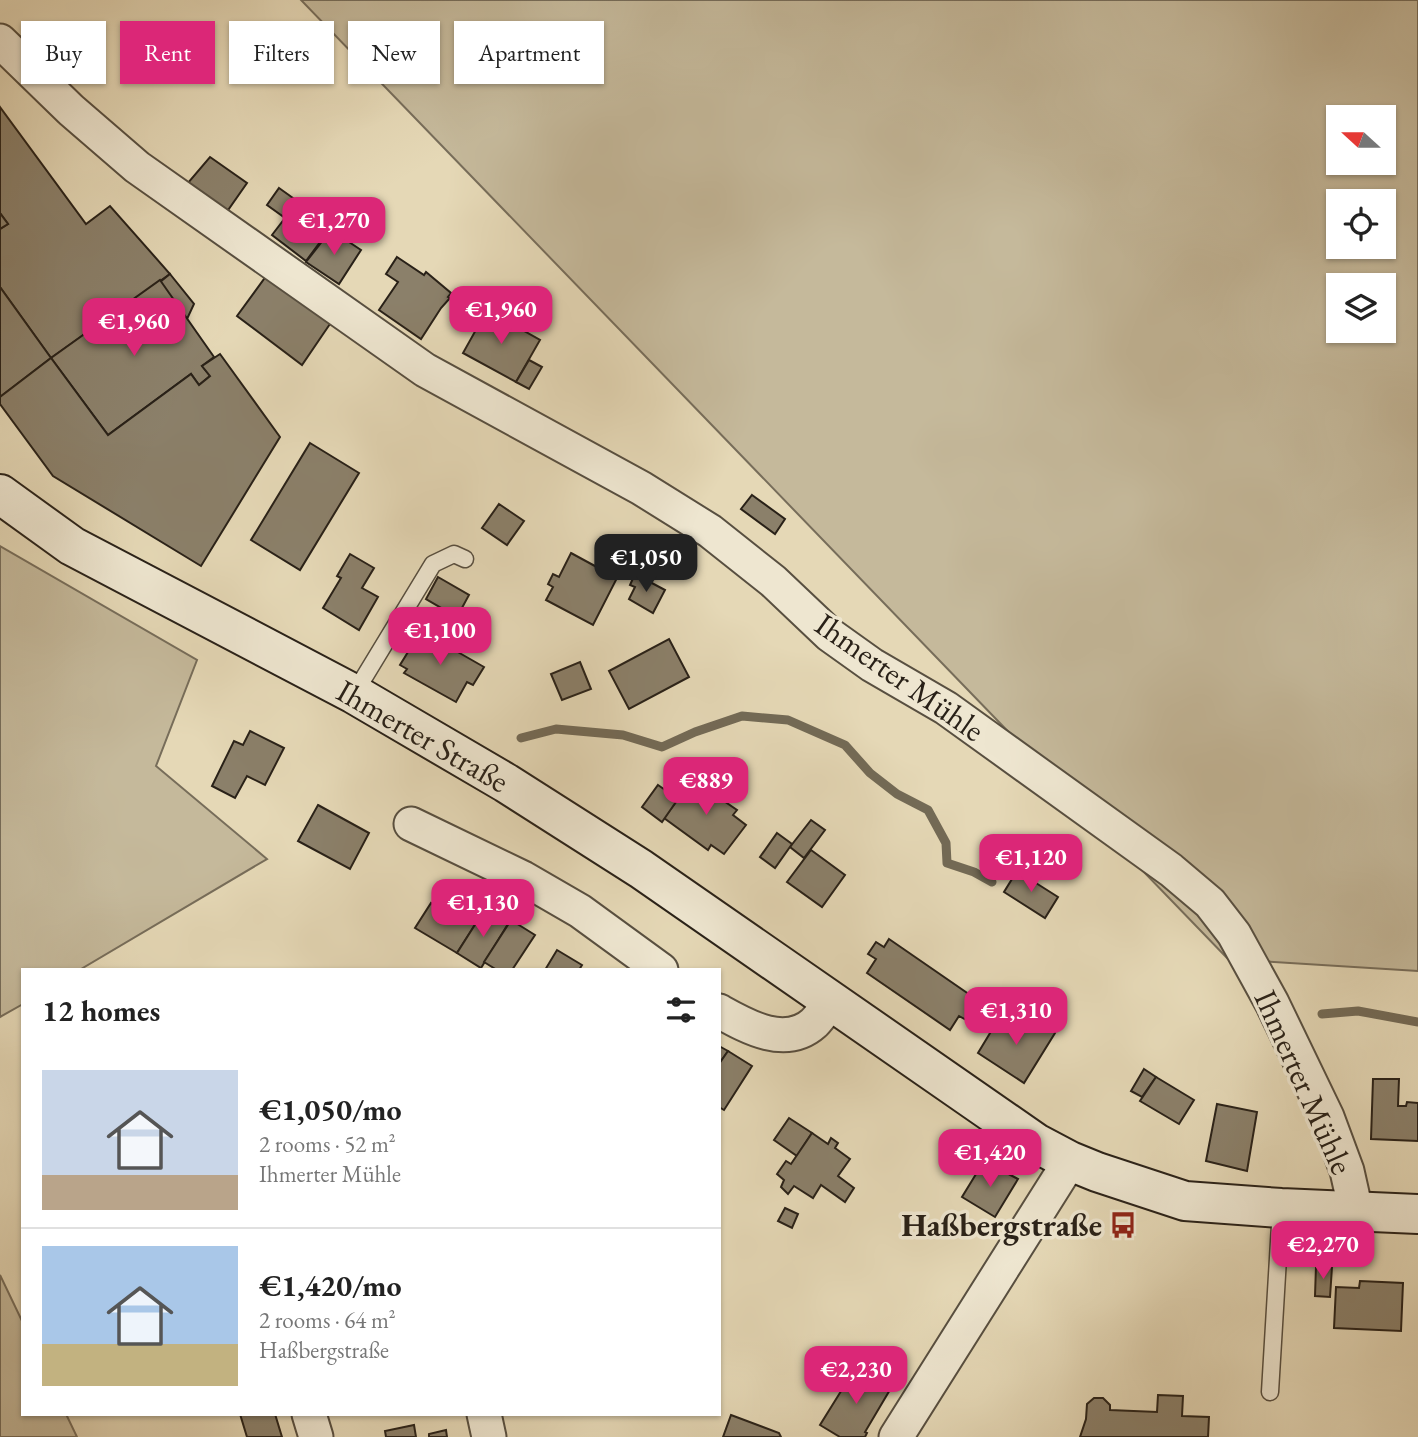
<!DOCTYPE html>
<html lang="en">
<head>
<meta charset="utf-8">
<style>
  body { margin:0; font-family:"EB Garamond",serif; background:#f2f2f2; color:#222; height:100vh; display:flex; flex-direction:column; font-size:26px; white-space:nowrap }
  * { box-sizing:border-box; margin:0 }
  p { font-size:23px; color:#767676 }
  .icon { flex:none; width:38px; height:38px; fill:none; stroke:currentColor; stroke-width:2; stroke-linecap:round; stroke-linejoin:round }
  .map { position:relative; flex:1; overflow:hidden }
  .panel { position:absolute; left:21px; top:968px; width:700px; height:448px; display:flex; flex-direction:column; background:#fff; border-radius:0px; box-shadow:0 2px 5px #0004 }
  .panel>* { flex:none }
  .banner { position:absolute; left:21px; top:21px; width:700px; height:63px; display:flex; gap:14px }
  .needle { width:46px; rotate:291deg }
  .buttons { position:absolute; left:1326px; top:105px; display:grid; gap:14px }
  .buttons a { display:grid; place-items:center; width:70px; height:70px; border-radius:0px; background:#fff; box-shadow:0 2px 5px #0004; font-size:35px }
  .price { position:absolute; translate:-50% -60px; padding:0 16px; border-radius:14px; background:#db2777; color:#fff; font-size:23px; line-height:46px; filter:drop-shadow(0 2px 4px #0008) }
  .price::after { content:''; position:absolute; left:50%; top:42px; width:21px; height:16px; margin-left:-10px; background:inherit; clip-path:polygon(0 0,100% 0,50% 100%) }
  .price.current { background:#222; color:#fff }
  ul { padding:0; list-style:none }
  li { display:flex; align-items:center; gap:21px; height:175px; padding:0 21px }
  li+li { border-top:2px solid #e0e0e0 }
  li span { display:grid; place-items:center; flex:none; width:196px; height:140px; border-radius:0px; color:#555 }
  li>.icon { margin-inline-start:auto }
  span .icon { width:84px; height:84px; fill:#fffc; stroke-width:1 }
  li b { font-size:30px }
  h2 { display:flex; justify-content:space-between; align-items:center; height:84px; padding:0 21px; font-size:30px }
  .tag { padding:0 24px; border-radius:0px; background:#fff; box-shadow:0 2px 5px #0004; font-size:24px; line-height:63px }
  .tag.current { background:#db2777; color:#fff }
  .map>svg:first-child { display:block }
  .green { fill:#c5b99b; stroke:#776d5a; stroke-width:2; fill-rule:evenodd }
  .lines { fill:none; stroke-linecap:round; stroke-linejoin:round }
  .stream { stroke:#736a56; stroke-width:9 }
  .building { fill:#8b806a; stroke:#292118; stroke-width:2 }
  .lane-casing { stroke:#584f40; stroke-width:19 }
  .street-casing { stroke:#584f40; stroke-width:37 }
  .secondary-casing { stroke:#292118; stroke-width:42 }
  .lane { stroke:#eee6d0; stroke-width:16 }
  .street { stroke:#eee6d0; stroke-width:33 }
  .secondary { stroke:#eee6d0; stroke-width:38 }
  .labels { text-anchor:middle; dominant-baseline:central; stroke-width:7; stroke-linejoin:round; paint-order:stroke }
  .street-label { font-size:32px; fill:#292118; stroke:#eee6d0 }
  .poi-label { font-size:32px; font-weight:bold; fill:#292118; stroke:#eee6d0; text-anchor:end }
</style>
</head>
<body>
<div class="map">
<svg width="1418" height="1437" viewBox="0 0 1418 1437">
  <rect width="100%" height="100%" fill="#e5d8b6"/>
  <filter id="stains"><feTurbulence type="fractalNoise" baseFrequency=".00286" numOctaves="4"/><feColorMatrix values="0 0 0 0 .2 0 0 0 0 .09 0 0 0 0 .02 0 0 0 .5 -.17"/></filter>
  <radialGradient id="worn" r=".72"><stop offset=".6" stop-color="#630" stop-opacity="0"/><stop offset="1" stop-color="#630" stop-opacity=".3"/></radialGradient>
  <g class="green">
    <path d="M301,0h1117v971l-190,-12zM1339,117h45v46h-45zM1339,201h45v46h-45zM1339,285h45v46h-45z"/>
    <path d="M0,546l197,114 -41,106 111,93 -186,110 -58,1v34l-23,13z"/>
    <path d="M0,1275l23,48v91h43l11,23h-77z"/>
  </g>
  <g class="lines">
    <g class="stream">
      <path d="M521,738l35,-9 67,6 39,12 33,-15 47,-16 46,4 57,25 25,28 27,21 31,16 18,33 1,20 27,9 18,10"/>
      <path d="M1322,1014l36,-3 60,11"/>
    </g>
  </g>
  <g class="building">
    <path d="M0,107l86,117 24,-18 60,68 -119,84 -51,-71v-58l8,-5 -8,-11z"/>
    <path d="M210,157l37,26 -21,30 -39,-29z"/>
    <path d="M279,188l53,38 -26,35 -34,-26 13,-17 -18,-13z"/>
    <path d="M0,213l8,11 -8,5z"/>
    <path d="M331,230l30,20 -22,34 -33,-22z"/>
    <path d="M397,257l27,18 2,-3 25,21 -3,4 2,1 -9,10 -20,31 -42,-29 19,-28 -12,-8z"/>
    <path d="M272,268l60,53 -30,44 -65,-49z"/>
    <path d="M170,274l24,30 -7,15 -27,-37z"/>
    <path d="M160,280l54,77 -12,9 8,10 -11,9 -8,-11 -83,61 -57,-77z"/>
    <path d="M0,287l51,71 -51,39z"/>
    <path d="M487,310l53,30 -24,42 -53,-29z"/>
    <path d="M220,354l60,83 -79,129 -148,-90 -53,-72v-7l51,-39 57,77 83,-61 8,11 11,-9 -8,-10z"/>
    <path d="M529,360l13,7 -13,22 -13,-7z"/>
    <path d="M310,443l49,30 -59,97 -49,-30z"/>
    <path d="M752,495l33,24 -10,15 -34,-25z"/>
    <path d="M499,504l25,17 -17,24 -25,-17z"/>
    <path d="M571,553l46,25 -24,47 -47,-25 7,-13 -5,-3 5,-10 6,3z"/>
    <path d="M350,554l24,14 -12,20 16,9 -19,33 -36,-22 18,-30 -4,-2z"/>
    <path d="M635,574l30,16 -12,23 -24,-14 6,-12 -5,-2z"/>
    <path d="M438,577l31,18 -12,22 -31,-18z"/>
    <path d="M421,631l63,36 -11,18 -6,-3 -11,20 -52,-29 3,-4 -7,-4z"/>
    <path d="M669,639l20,38 -60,32 -20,-38z"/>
    <path d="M580,662l11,27 -29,11 -11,-26z"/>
    <path d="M250,731l34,17 -19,37 -18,-9 -12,22 -23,-12 22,-45 9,4z"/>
    <path d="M694,778l18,14 6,-7 12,9 -6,7 13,9 -4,5 13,10 -22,29 -13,-9 -3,5 -44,-32z"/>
    <path d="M658,785l20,14 -16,23 -20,-15z"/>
    <path d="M318,805l51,28 -19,36 -52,-28z"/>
    <path d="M811,820l14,10 -21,28 -14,-11z"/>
    <path d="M777,833l15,11 -17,24 -15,-11z"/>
    <path d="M811,850l34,25 -23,32 -35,-25z"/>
    <path d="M1017,871l41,26 -13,21 -41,-26z"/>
    <path d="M460,893l25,16 -28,44 -42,-25 16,-25 16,11z"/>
    <path d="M485,909l23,15 -27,44 -24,-15z"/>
    <path d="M511,920l24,15 -23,35h-15l-13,-8z"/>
    <path d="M889,939l84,58 -5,7 8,6 -8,11 -9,-5 -9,14 -83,-57 9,-14 -8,-5 8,-12 8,5z"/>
    <path d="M557,950l25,15 -3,5h-34z"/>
    <path d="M1005,1015l25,16 6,-10 19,12 -31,50 -46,-30 20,-33 3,2z"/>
    <path d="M719,1046l9,5 -9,13z"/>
    <path d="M728,1051l24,15 -28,44 -5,-3v-43z"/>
    <path d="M1144,1069l12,8 -14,20 -11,-6z"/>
    <path d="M1156,1077l38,23 -15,24 -39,-23z"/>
    <path d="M1373,1079h26l-1,27h8l1,-4 11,1v38l-47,-2z"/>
    <path d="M1217,1104l40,8 -10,59 -41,-10z"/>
    <path d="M789,1118l23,15 -15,23 -23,-16z"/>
    <path d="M812,1133l16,11 3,-6 7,5 -3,5 15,11 -12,17 16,12 -9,14 -24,-17 -8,13 -19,-12 -6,8 -7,-7 3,-7 -7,-6 9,-13 5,3z"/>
    <path d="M984,1161l34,18 -23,38 -33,-20z"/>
    <path d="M785,1208l13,6 -6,14 -14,-7z"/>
    <path d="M1316,1266l16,1 -2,30 -15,-1z"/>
    <path d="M1360,1281l43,2 -2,48 -67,-3 2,-41 23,1z"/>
    <path d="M832,1348l11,17 -13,9 -12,-17z"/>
    <path d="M856,1367l35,21 -26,44 2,1 -2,4h-25l-20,-12z"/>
    <path d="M1158,1395l25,1 -1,20 27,1 -1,20h-128l6,-18 1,-15 7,-6h9l7,7v5l47,2z"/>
    <path d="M240,1414h35l7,23h-35z"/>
    <path d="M731,1415l48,18 2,4h-58z"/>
    <path d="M414,1425l2,12h-30l-1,-6z"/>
    <path d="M446,1430l1,7h-18v-3z"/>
  </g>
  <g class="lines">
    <defs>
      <g id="lane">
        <path d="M354,694l79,-130 21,-10 11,5"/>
        <path d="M1270,1392l11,-184"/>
      </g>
      <g id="street">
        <path d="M0,41l71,69 66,57 288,203 216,118 69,43 63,50 57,54 42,30 74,43 225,162 39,33 24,31 38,69 55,114 20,54 9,40"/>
        <path d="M411,824l112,54 57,33 81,59"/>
        <path d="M719,1011c27,15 66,38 95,12 6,-6 12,-15 17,-22"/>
        <path d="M309,1414l7,23"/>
        <path d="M484,1414l5,23"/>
        <path d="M896,1437l174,-276"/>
      </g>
      <path id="secondary" d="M0,494l72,52 282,148 152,89 135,86 395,274 34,18 27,11 88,29 96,7 137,6"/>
    </defs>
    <use href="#lane" class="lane-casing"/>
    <use href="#street" class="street-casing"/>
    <use href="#secondary" class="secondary-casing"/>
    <use href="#lane" class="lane"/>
    <use href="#street" class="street"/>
    <use href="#secondary" class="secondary"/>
  </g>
  <defs>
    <symbol id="bus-bare" viewBox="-9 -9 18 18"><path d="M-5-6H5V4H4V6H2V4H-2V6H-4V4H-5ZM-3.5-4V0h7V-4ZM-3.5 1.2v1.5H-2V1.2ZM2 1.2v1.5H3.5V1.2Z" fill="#8f2418" stroke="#eee6d0" stroke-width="2.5" paint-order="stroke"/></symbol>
  </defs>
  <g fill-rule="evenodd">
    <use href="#bus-bare" x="1104" y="1206" width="38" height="38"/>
  </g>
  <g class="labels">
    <g class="street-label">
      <text transform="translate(900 677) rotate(35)">Ihmerter Mühle</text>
      <text transform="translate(423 736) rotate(30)">Ihmerter Straße</text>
      <text transform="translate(1304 1082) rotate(66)">Ihmerter Mühle</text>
    </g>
    <g class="poi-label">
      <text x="1102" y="1225">Haßbergstraße</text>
    </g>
  </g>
  <rect width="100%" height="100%" filter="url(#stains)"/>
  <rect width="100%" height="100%" fill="url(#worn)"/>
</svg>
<div class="buttons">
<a><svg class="needle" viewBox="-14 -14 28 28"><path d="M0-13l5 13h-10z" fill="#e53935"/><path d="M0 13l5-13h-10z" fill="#767676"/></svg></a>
<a><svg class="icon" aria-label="locate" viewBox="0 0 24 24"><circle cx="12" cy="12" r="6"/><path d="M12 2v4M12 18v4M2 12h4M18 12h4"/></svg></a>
<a><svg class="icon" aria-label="layers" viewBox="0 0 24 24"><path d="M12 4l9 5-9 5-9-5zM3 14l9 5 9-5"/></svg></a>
</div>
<b class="price" style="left:334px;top:257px">€1,270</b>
<b class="price" style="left:501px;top:346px">€1,960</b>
<b class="price" style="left:134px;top:358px">€1,960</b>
<b class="price current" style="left:646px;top:594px">€1,050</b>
<b class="price" style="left:440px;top:667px">€1,100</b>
<b class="price" style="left:706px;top:817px">€889</b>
<b class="price" style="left:1031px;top:894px">€1,120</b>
<b class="price" style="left:483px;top:939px">€1,130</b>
<b class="price" style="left:1016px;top:1047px">€1,310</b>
<b class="price" style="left:990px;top:1189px">€1,420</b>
<b class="price" style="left:1323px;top:1281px">€2,270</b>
<b class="price" style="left:856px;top:1406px">€2,230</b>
<div class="banner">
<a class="tag">Buy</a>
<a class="tag current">Rent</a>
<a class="tag">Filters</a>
<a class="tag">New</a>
<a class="tag">Apartment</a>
</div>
<section class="panel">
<h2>12 homes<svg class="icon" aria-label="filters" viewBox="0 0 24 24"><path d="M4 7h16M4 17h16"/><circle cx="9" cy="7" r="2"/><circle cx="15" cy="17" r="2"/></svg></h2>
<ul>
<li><span style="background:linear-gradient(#c9d6e8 75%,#b9a48a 0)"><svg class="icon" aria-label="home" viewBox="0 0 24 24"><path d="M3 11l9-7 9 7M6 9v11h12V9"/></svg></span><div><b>€1,050/mo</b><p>2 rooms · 52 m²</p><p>Ihmerter Mühle</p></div></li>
<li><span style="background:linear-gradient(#a9c7e8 70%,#c2b280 0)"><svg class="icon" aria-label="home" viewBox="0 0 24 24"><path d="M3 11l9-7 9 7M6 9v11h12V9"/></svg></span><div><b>€1,420/mo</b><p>2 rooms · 64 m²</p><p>Haßbergstraße</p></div></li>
</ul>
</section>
</div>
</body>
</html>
